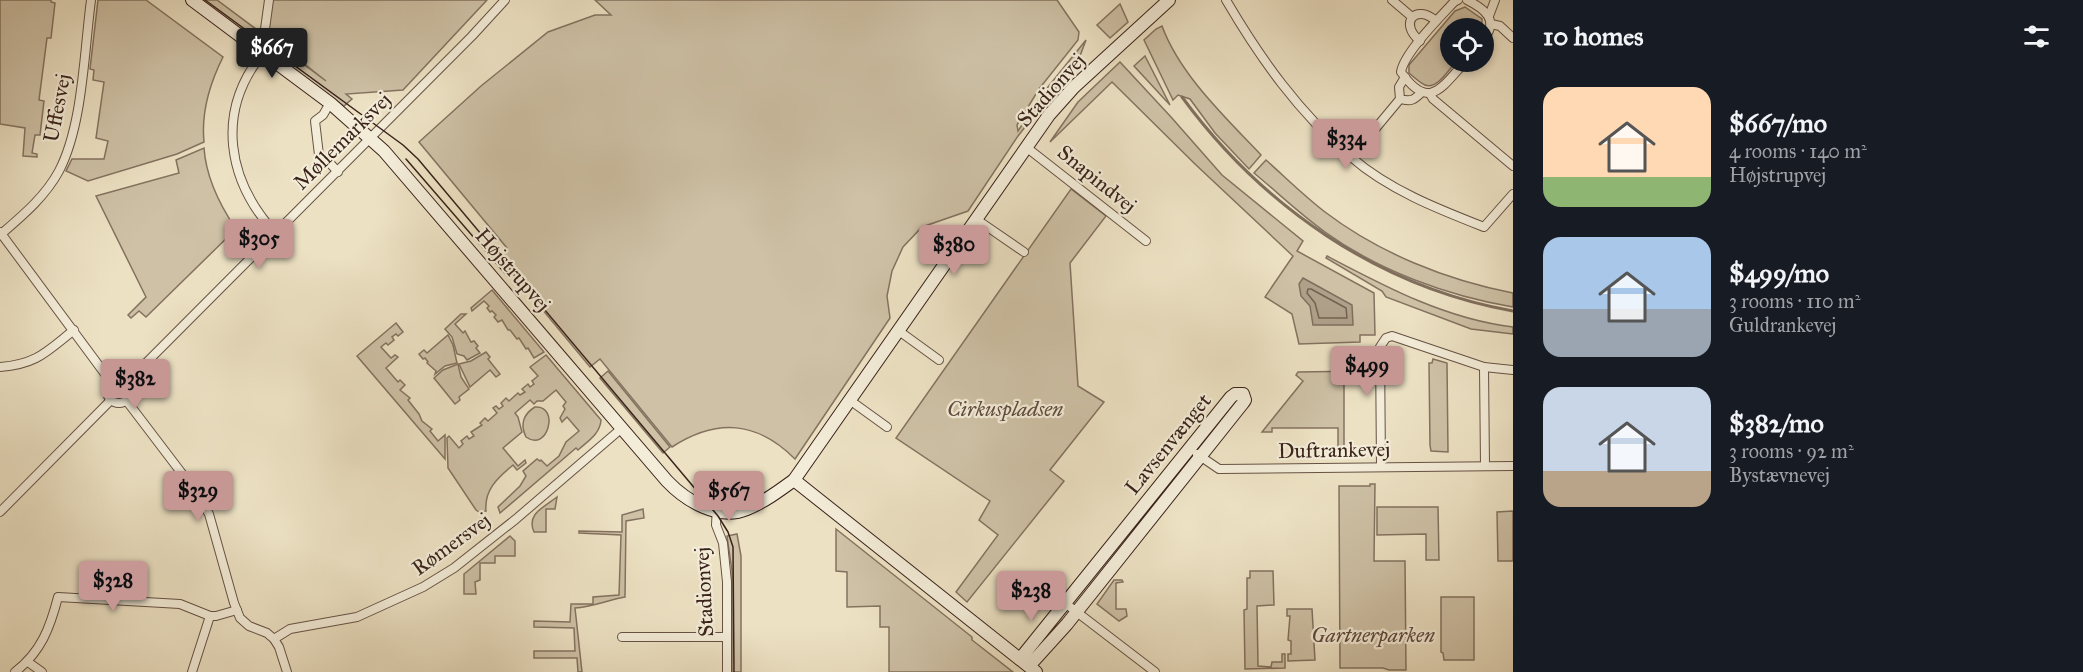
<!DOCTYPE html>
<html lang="en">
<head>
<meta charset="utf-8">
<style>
  body { margin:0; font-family:"IM FELL Great Primer",serif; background:#242831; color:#f1f3f6; height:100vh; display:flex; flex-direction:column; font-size:22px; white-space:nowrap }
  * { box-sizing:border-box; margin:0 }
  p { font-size:20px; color:#9ea1a6 }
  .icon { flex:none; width:33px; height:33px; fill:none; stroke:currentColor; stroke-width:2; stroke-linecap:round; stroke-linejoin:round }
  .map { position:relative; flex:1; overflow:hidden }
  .drawer { display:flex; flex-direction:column; background:#171b24; width:570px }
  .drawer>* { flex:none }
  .controls { position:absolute; left:1440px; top:18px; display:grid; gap:12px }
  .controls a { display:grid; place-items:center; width:54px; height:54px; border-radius:50%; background:#171b24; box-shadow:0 3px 9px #0003; font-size:30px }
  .price { position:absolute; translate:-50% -51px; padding:0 14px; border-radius:6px; background:#c59692; color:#111; font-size:20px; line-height:39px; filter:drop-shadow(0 2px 3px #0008) }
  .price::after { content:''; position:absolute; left:50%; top:36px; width:18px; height:14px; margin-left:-9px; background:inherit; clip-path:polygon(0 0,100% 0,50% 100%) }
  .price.current { background:#222; color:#fff }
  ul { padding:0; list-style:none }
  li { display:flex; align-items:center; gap:18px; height:150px; padding:0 30px }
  li span { display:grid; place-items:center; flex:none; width:168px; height:120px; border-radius:18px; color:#555 }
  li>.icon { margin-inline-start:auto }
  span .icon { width:72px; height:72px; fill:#fffc; stroke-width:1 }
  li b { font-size:26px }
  h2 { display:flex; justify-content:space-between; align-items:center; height:72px; padding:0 30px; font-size:26px }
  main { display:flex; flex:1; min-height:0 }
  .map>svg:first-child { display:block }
  .green { fill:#cec1a6; stroke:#847260; stroke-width:1.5 }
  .water { fill:#afa08a; stroke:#806e5d; stroke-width:1.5 }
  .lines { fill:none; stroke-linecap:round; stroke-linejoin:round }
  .shore { stroke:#746152; stroke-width:1.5 }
  .stream { stroke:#806e5d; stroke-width:3 }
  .street-casing { stroke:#665244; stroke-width:10 }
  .secondary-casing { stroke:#39221a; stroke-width:14 }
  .street { stroke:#f3ecd8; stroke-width:8 }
  .secondary { stroke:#f3ecd8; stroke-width:12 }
  .tram { stroke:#39221a; stroke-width:1.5 }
  .labels { text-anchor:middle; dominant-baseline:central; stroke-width:4.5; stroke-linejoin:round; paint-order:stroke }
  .street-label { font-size:21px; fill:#39221a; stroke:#f3ecd8 }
  .park-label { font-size:21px; font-style:italic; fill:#5e4a3d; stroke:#f3ecd8 }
</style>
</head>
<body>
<main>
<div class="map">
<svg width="1513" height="672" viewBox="0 0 1513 672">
  <rect width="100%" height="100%" fill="#ece1c3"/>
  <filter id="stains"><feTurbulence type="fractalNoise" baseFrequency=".00333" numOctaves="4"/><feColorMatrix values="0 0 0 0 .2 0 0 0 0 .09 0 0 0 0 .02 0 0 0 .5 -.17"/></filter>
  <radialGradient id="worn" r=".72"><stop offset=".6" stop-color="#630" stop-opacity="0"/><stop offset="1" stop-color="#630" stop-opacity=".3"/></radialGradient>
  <g class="green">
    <path d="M0,0h51v2l4,1 -4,35h-4l-8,62 5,1 -4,34h-5l-3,18 5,1v3l-14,-1 2,-28 -25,-4z"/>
    <path d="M98,0h48l77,57c-13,26 -22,55 -19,85l-27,12 -89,27 -22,-10 6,-12h32l4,-18 -12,-3 8,-56 -11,-2 1,-10 -4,-1z"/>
    <path d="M200,0h17l109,81 -59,-47 5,-34h215l-84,90 -57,4 6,5 -8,7z"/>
    <path d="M595,0h462l22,32 -1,8 -39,49 -22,36 1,6 26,-39 42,-52 -11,29 -21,21 -36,46 -50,75 -46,16 -19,20 -11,24 -5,25 3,22 -95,141c-38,-38 -78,-41 -123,-12l-72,-88 -10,8 -92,-111 9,-8 -88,-106 62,-56 67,-54 47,-17h16z"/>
    <path d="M1120,4l8,18 -18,16 -13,-13z"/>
    <path d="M1465,7l17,12v9h-32v34h6c-7,7 -19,28 -31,23 -5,-2 -11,-8 -16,-12v-8l46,-54z"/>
    <path d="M1162,26c18,49 64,92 99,129l-12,14 -34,-36 -25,-34 -12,-4 -5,5 -29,-60 12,-11z"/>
    <path d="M1145,56l25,49 -36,-39z"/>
    <path d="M1120,62l51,55 51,58 81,66 -6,10 77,42 1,42h-15v7l-61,2 -7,-30 -27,-17 28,-41 -97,-91 -84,-83 -62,60 28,-40z"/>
    <path d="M204,148c2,29 15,56 32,81l-90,88 -7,-6 -8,7 -3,-3 18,-18 -50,-101 83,-23 -3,-13z"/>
    <path d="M1266,160c19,17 38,36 59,52 54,41 121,68 188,81v14c-65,-11 -134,-36 -188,-75 -25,-18 -48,-40 -71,-59z"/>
    <path d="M1071,189l35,27 -36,47 8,123 26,16 -54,68 14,11 -97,121 -11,-10 42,-57 -19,-15 11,-19 -94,-63z"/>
    <path d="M1327,256c59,31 119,63 186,71v7l-42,-5 -85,-32 -4,-6 -56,-33z"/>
    <path d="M492,290l52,62 -10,6 -6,-10 -2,1 -7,-11 -2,1 -7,-9h-2l-6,-10 -4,2 -4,-5 2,-2 -4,-4 -2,1 -3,-4 2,-2 -5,-5 -12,10 -1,-3z"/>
    <path d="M461,314h5l-11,10 8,9 2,-2 6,11 3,-1 4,5 -2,2 4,5 -13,7 -3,-4 -7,-2 -5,-17 -7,-8z"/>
    <path d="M396,323l7,9 -5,4 -2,-2 -4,3 2,3 -6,5 -2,-2 -5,4 10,11 4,-3 3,2 -12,11 12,14 2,-2 5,5 -5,5 10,8 -2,2 11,14 3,7 10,8 -2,2 8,10 7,-6v24l-88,-103z"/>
    <path d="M448,335l5,10 4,18 -12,3 -10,8 1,-3 -9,-8 1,-1 -3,-4 -2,1 -4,-5 5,-4 3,3z"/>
    <path d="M486,352l4,5 -2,2 12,15 -4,3 -6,-7 -20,17 -11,-23 12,-3z"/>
    <path d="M546,355l55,65c-1,14 -13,21 -23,30l-2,-2 -76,65 -2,-6 22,-21 6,-10 -3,-5 14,-12 3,2 1,-1 6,6 12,-10 7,-14 13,-11 -12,-14 -5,5 -2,-4 5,-9 -2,-3 3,-4 -10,-12 -13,11h-6l-3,3 -4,-4 -15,13 3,4 4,15 -19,16 15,18 7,-6 1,3 -9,7 -4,-5c-15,13 -29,24 -27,46l-7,1 -3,-2 -28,-42 -1,-30 2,-2 10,12 4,-4 -2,-3 6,-5 2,3 5,-3 -3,-4 11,-7 -2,-2 5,-5 3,3 9,-8 -4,-5 3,-2 3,3 4,-3 -2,-3 5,-5 3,3 9,-8 2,2 5,-3 -3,-3 6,-5 2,3 4,-3 -2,-3 6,-5 -8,-9z"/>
    <path d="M1433,359l14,4 1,89 -17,-1 -1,-6 -1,-82h3z"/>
    <path d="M458,364l3,13 8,12 -10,8 1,3 -5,4 -21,-26 9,-8z"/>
    <path d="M608,371l62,76 -7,6 -63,-75z"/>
    <path d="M1364,371l1,10 -21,1v65h-6v-19h-66v4h-10l41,-51 -7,-6 2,-3z"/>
    <path d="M535,407c25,-2 13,46 -9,30 -6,-12 -3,-23 9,-30z"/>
    <path d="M1370,484h5l-1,77h31l1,109h-17l-6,-2h-43l-1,-182h31z"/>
    <path d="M557,497l-2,12h-9v23h-12c-8,-18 10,-25 23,-35z"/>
    <path d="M1377,507h61l1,53h-13v-26l-49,1z"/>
    <path d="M643,509l1,9 -18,3 -1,76c-17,3 -33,10 -50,11l7,64h-4l-1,-14h-43v-7h41l-1,-23 -40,-1v-6l36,1 1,-18h22v-7l26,-2 2,-60 -42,-2v-2l43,1v-17z"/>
    <path d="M1513,511v50h-15l-1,-49z"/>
    <path d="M836,529l136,108v3l41,32h-124v-45h-9v-21l-33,1v-35l-11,-1z"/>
    <path d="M737,534l4,22v116h-9v-101l-5,-35z"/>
    <path d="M510,536l5,5v15h-20v7h-15v17l-5,2 1,12h-12v-20z"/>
    <path d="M1250,571h23l1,34 -17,1 1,60 13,1 1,-5h10v-8h3v14l-40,1 -1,-59 3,-1v-31h3z"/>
    <path d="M1114,580h8l1,2 -7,1v26h10l1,7 -8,5 -22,-17z"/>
    <path d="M1441,597h33v63h-30l-1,-7 -2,-1z"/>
    <path d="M1287,609h25l3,51 -27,1v-7h3v-13l-3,-1 2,-24h-3z"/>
  </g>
  <path class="water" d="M1303,278l49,27 1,20h-40l-3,-19 -9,-10 -2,-12z"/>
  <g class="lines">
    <path class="shore" d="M1308,289h3l35,19 1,10h-28l-4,-15 -8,-10z"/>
    <path class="stream" d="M1182,97c80,109 196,190 331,214"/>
    <defs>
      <g id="street">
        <path d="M1226,0c34,58 73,113 125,157 38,33 87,52 133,70l29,-33"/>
        <path d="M1392,0l20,17"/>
        <path d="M1458,0l-4,2c-14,15 -50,51 -53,70 28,40 41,15 64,-10"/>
        <path d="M1467,0c18,9 32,20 17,39"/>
        <path d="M1489,16l6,-16"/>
        <path d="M1491,24l9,2 13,12"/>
        <path d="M265,29l4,-29"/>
        <path d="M1420,41c-22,-18 -4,-38 16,-20"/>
        <path d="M263,53c-48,59 -36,128 13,181"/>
        <path d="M1405,77l-6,10 1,12c11,3 14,1 22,-7"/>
        <path d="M1430,94l3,5 80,67"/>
        <path d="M330,103l-7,12 -8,6 4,34 8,5 11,12"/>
        <path d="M1026,147l120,94"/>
        <path d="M1351,158l49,-59"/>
        <path d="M976,219l48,33"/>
        <path d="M0,232l111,150"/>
        <path d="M0,235c22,-19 45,-38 59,-64 24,-46 25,-119 32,-171"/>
        <path d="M899,331l40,29"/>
        <path d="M0,367c37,-3 46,-15 74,-37"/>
        <path d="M1484,367l1,99"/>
        <circle cx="119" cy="391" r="12"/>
        <path d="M127,382l345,-346 33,-36"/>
        <path d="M126,400l70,92 13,22 25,89 6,15 9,8 18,7 7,6 5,8 8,25"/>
        <path d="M851,401l36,26"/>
        <path d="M1197,454l22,15 294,-3"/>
        <path d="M1381,467l-1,-120 6,-9 6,-2 92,31 29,3"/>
        <path d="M717,506l-1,19 7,18 4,39v90"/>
        <path d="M0,512l111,-112"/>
        <path d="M1065,603l90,69"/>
        <path d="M622,637h105"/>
        <path d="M274,639l16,-10 67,-12 66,-30 31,-19 62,-49 106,-91"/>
        <path d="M28,662l14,10"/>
        <path d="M15,672c26,-20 35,-44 43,-75l122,7 30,12h6l21,-6"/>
        <path d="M192,672l18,-56"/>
      </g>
      <g id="secondary">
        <path d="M192,0l138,103 54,48 283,330c19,20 52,40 80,28 17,-7 32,-18 47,-29l255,-365 25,-28 95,-87"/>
        <path d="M794,480l242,192"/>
        <path d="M701,502h55"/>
        <path d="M1020,659l211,-262 4,-3h8l2,6 -2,3 -176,221 -38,42"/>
      </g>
    </defs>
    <use href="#street" class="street-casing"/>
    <use href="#secondary" class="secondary-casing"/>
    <use href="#street" class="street"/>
    <use href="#secondary" class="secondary"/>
    <g class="tram">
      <path d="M205,0l198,145 15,14 300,357 10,16 5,15 1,125"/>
      <path d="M406,159l102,118"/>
    </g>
  </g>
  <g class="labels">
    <g class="street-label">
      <text transform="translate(1051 90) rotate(-48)">Stadionvej</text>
      <text transform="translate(57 108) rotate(-79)">Uffesvej</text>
      <text transform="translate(342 141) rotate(-45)">Møllemarksvej</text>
      <text transform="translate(1097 179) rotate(39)">Snapindvej</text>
      <text transform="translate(513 270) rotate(49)">Højstrupvej</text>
      <text transform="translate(1168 444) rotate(-51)">Lavsenvænget</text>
      <text transform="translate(1334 450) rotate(-1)">Duftrankevej</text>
      <text transform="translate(451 544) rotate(-36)">Rømersvej</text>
      <text transform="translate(704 592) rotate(-93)">Stadionvej</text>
    </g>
    <g class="park-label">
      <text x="1005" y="409">Cirkuspladsen</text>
      <text x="1373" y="635">Gartnerparken</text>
    </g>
  </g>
  <rect width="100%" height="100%" filter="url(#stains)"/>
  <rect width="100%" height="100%" fill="url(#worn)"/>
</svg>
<div class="controls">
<a><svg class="icon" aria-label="locate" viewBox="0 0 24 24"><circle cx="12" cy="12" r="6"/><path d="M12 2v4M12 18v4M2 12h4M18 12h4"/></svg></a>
</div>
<b class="price current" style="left:272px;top:79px">$667</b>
<b class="price" style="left:1346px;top:170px">$334</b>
<b class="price" style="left:259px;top:270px">$305</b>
<b class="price" style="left:954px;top:276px">$380</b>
<b class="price" style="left:1367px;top:397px">$499</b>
<b class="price" style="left:135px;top:410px">$382</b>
<b class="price" style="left:198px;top:522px">$329</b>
<b class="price" style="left:729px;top:522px">$567</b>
<b class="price" style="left:113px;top:612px">$328</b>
<b class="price" style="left:1031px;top:622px">$238</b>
</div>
<section class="drawer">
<h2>10 homes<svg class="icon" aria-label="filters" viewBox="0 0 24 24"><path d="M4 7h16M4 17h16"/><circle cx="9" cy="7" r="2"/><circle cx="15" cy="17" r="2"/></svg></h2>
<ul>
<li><span style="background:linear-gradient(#ffd9b3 75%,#8fb573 0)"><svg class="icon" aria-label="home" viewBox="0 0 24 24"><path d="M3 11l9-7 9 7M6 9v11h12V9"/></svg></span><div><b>$667/mo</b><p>4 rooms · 140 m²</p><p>Højstrupvej</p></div></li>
<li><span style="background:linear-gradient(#a9c7e8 60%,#9aa5b1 0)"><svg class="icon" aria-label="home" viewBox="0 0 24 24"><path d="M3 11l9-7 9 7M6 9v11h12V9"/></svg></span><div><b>$499/mo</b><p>3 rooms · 110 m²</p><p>Guldrankevej</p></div></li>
<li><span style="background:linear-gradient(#c9d6e8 70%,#b9a48a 0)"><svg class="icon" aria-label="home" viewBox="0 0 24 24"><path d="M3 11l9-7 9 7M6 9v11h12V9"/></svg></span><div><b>$382/mo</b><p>3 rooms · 92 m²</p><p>Bystævnevej</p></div></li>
</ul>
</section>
</main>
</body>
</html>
